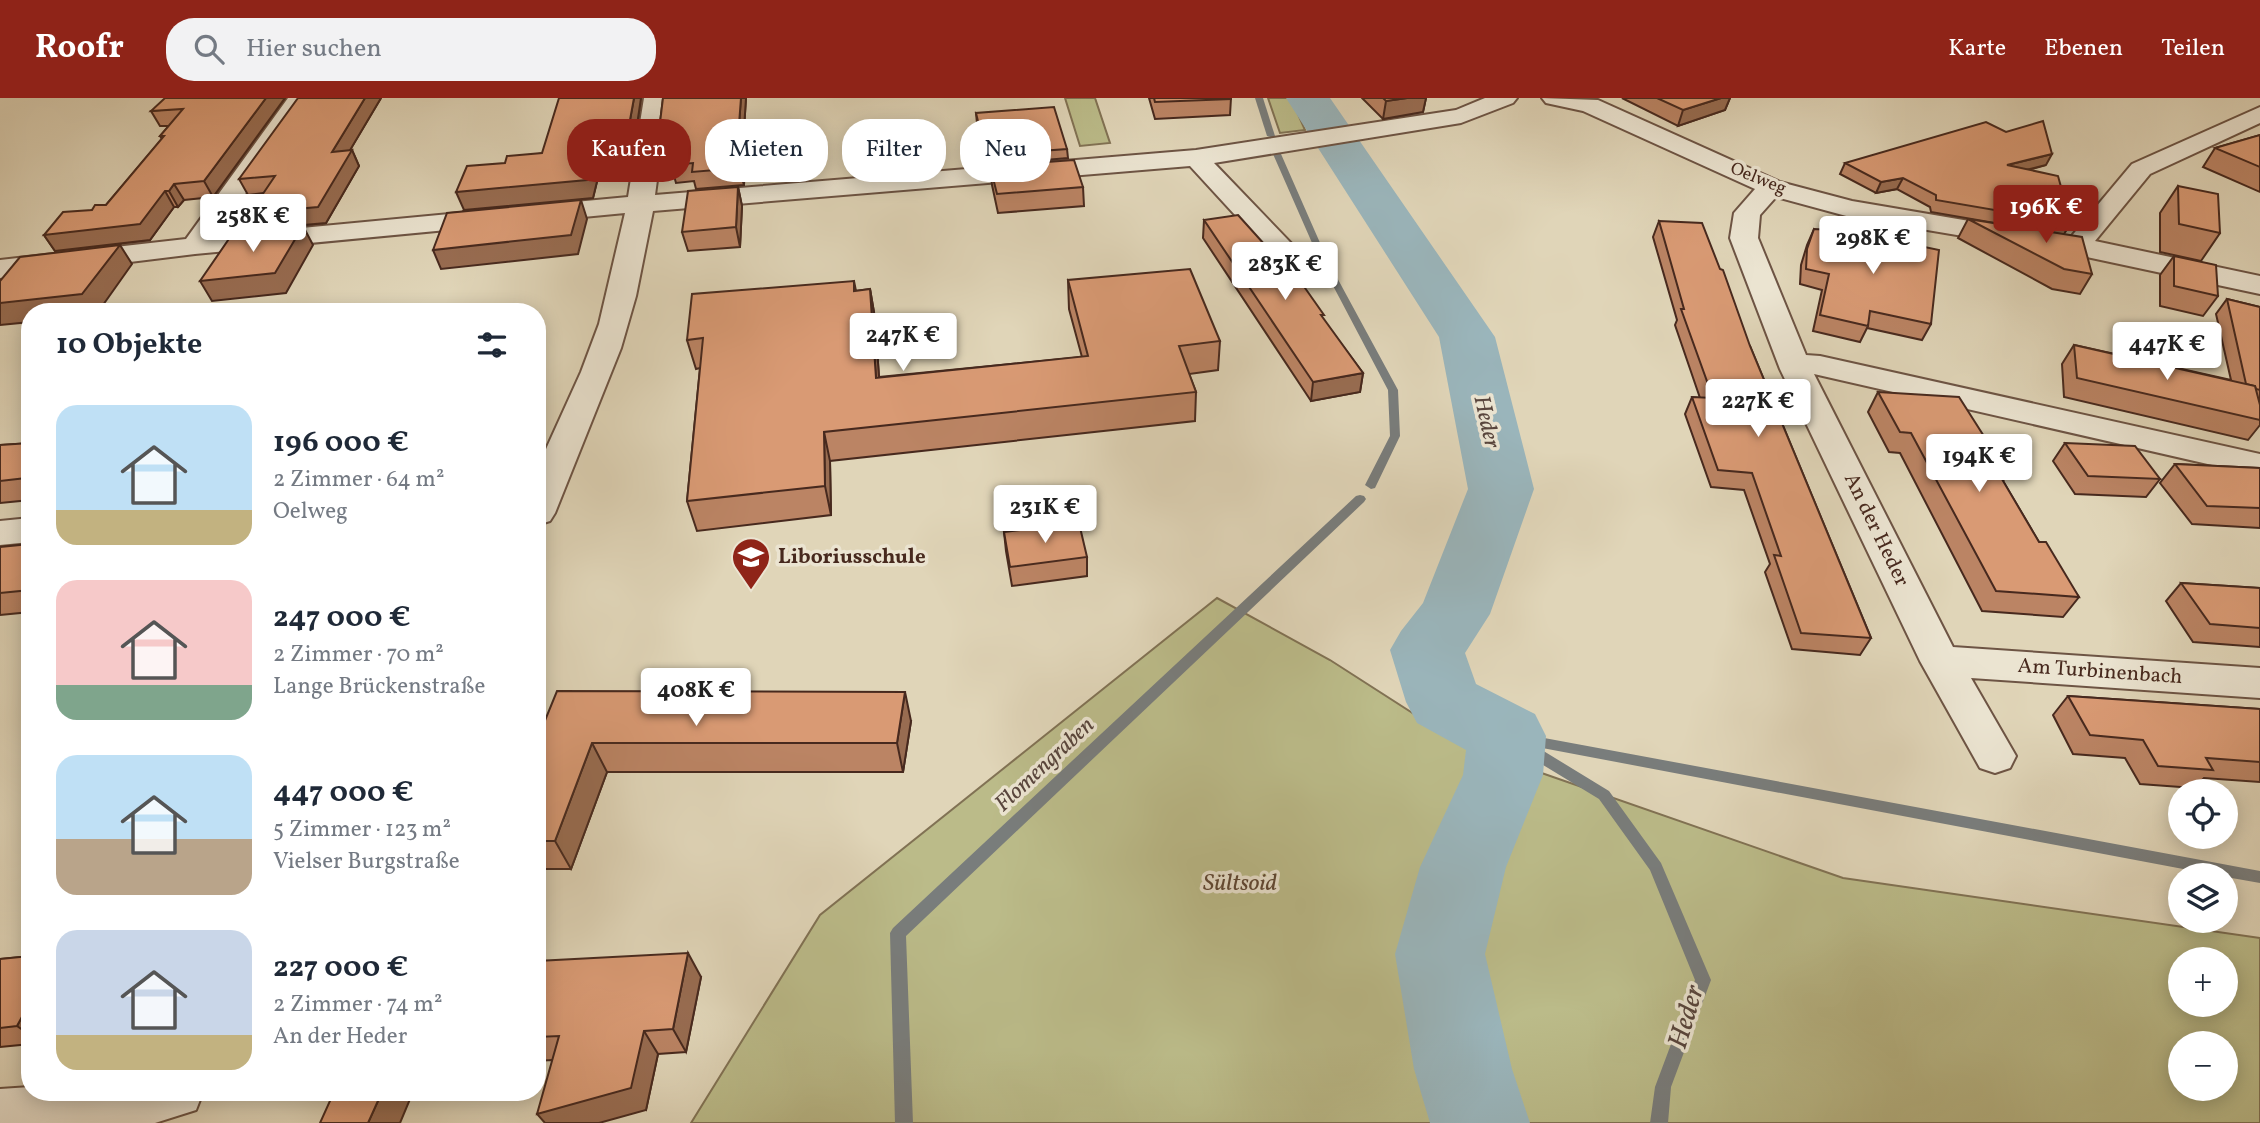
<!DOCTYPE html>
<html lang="de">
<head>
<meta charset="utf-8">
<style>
  body { margin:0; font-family:Vollkorn,serif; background:#f2f2f3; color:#1f2937; height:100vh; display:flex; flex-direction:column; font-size:26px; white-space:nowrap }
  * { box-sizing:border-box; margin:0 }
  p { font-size:23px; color:#747a83 }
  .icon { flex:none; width:38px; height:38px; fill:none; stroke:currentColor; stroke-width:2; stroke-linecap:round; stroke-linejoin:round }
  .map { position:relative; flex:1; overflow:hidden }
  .sheet { position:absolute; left:21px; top:205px; width:525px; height:798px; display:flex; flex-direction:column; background:#fff; border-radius:28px; box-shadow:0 4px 18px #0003 }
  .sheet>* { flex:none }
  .hud { position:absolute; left:567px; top:21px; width:665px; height:63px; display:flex; gap:14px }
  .fabs { position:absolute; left:2168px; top:681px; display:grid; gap:14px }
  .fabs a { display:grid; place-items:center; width:70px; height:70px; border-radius:50%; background:#fff; box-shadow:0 4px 18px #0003; font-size:35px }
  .price { position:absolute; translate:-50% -60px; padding:0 16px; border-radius:7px; background:#fff; color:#222; font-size:23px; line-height:46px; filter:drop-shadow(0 2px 4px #0008) }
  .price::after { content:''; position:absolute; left:50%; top:42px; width:21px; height:16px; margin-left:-10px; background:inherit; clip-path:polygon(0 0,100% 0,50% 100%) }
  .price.selected { background:#8f2418; color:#fff }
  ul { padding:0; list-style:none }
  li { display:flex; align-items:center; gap:21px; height:175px; padding:0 35px }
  li span { display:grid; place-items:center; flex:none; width:196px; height:140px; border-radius:21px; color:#555 }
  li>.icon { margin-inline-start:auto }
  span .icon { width:84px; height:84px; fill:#fffc; stroke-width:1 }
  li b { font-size:30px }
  h2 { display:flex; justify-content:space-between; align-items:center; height:84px; padding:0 35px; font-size:30px }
  .tag { padding:0 24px; border-radius:28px; background:#fff; box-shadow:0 4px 18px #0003; font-size:24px; line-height:63px }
  .tag.selected { background:#8f2418; color:#fff }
  header { display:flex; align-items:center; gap:42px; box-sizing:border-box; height:98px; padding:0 35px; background:#8f2418; color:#fff }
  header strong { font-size:33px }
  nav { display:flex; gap:38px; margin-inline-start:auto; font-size:24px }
  .search { width:490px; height:63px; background:#f2f2f3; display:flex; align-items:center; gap:18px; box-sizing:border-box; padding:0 24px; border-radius:28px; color:#747a83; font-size:26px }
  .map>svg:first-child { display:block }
  .green { fill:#bbbb89; stroke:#817254; stroke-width:2; fill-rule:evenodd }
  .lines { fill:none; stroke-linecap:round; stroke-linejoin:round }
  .stream { fill:#797d7c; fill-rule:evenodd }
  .river { fill:#9ab5bb; fill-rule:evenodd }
  .minor-casing { stroke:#6d5444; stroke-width:4 }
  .minor { fill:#ebe4d1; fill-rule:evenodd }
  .wall { fill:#bb8464; stroke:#47291e; stroke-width:2 }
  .shaded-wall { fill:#986c51; stroke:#47291e; stroke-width:2 }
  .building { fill:#d99a74; stroke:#47291e; stroke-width:2 }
  .labels { text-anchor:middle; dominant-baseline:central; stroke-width:7; stroke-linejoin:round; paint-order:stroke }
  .far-street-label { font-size:18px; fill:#47291e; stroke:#ebe4d1 }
  .street-label { font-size:21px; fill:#47291e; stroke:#ebe4d1 }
  .poi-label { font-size:21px; font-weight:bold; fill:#47291e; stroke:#ebe4d1; text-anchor:start }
  .water-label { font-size:23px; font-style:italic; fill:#58453d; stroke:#ebe4d1 }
  .near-park-label { font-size:24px; font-style:italic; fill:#5e4633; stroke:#ebe4d1 }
  .near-water-label { font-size:28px; font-style:italic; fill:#58453d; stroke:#ebe4d1 }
</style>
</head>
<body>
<header>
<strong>Roofr</strong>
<div class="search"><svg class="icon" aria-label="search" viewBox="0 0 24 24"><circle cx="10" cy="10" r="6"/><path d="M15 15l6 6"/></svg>Hier suchen</div>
<nav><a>Karte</a><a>Ebenen</a><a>Teilen</a></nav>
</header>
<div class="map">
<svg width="2260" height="1025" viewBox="0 0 2260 1025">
  <rect width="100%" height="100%" fill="#e0d5b8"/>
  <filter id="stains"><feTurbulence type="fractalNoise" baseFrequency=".00286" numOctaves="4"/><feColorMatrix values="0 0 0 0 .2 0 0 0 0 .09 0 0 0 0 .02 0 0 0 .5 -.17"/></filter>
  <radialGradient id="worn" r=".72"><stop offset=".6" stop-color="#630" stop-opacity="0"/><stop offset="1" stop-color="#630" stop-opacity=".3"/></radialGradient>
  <g class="green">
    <path d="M1065,0h30l15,45 -30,3z"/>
    <path d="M1268,0h23l14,32 -25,3z"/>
    <path d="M1217,500l113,62 134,86 379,132 417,60v185h-1569l129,-208zM2180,861h46v45h-46zM2180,945h46v45h-46z"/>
  </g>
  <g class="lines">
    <g class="stream">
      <path d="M1255,0h8l12,38 -1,2 -7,-2z"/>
      <path d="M1274,54l7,2 47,107 70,129 2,46 -25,52 -4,1 -6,-4 25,-49 -2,-46 -68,-129 -47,-107z"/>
      <path d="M1360,397l4,1 2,3 -2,3 -458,434 7,187h-18l-5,-190 3,-5 463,-432z"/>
      <path d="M1507,633l753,140v12l-34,-6v-2h-11l-678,-128 72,44 52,72 50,117 -40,107 -3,36h-18l5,-36 40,-107 -45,-110 -51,-71 -97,-59 -2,-4 2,-4z"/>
    </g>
    <path class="river" d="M1286,0h44l165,239 39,152 -44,125 -25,39 11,31 59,30 11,22 -3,39 -37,92 -21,87 27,115 18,54h-100l-16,-54 -19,-115 25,-87 43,-92 3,-25 -49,-27 -11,-21 -16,-52 11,-19 22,-28 45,-114 -29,-152z"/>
    <defs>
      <g id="minor">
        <path d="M288,0h24l-96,138 412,-39 16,-99h24l-13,97 541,-45 260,-40 29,-12h32l-4,5 -52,20 -247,40 98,102 4,6 -4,6 -10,3 -10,-3 -102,-111 -537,45 -17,85 -15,52 -66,165 -5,8 -13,4v-56l44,-97 18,-48 26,-111 -430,41 -195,24v-18l186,-21z"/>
        <path d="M1542,0l56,2 182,82 72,19 218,37 62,-74 128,-57v16l-110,51 -55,67 165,35v18l-178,-38 -232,-39 -74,-20 -16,18 -2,23 48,117 14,1 440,98v22l-446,-102 139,273 307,21v30l-289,-20 45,78 -6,12 -15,5 -15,-5 -60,-107 -140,-292 -50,-131 4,-25 21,-24 -172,-78 -37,-8z"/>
        <path d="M30,420v24l-30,3v-24z"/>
        <path d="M30,989v5h173l-7,18 -41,13h-155v-34z"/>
      </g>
    </defs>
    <use href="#minor" class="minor-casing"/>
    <use href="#minor" class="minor"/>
  </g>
  <g class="wall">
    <path d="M285,0l-72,99 -29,3 -6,7h-4l-24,33 -95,11 -11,-16 48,-25 14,-5 56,-66 -2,-3 9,-10h-9l-9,-15z"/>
    <path d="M381,0l-31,52h2l7,16 -33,57 -67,6 5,-36 -16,2 -9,-16z"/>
    <path d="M641,0l-9,61 -30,2 -9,37 -129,12 41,-47 37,-10z"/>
    <path d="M663,0h83l-3,47 2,10 -1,30 -48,4 -2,-8 -18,2 -5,-18 1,-9h-9l-5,-17z"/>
    <path d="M1149,0h82l-1,17 -75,4z"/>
    <path d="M1362,0h64l-3,14 -40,7z"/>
    <path d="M1622,0h108l-5,12 -47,16z"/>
    <path d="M976,15l91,36 1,9 -81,7 -10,-42z"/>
    <path d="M2260,37v57l-57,-25 12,-19z"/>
    <path d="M1845,65l201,2 -18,5 43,53 -7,11 28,40 -12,20 -28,-5 -94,-51 10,-19 91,15 -128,-22 -1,-5 -33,-18 -21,4 -36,-19z"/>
    <path d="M990,68l93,21 1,19 -86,7 -6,-28z"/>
    <path d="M2178,88l42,47 -19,28 -41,-9v-39z"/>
    <path d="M738,89l4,19 -2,41 -52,4 -6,-19z"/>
    <path d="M1204,122l89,59 70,94 -3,19 -49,9 -108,-163z"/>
    <path d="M1659,123l91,125 121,292 -11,17 -68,-6 -27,-77 5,-8 -26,-74 -33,-3 -26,-73 7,-17 8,1 -25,-73 2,-5 -24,-83z"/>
    <path d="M1814,131l117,95 -9,16 -55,-12 -7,14 -47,-11 9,-41 -22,-6 1,-19 6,-20z"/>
    <path d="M2174,158l44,40 -15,20 -43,-10v-31z"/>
    <path d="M1068,182l152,61 -2,29 -29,4 7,18 -1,29 -365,40 1,54 -134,16 -10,-30 13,-133 -4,1 -9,-29 167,-59 2,10 14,-2 5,29 4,59 203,-20 -13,-48z"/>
    <path d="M2227,201l33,8v118l-12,15 -184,-43 -2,-33 12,-19 157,35 -15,-66z"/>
    <path d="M1878,294l130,82 -5,7 36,61 40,55 -16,20 -81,-6 -82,-158 -11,-1 -21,-40z"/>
    <path d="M30,345v57l-30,3v-58z"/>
    <path d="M2065,345l95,36 -14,18 -71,-3 -22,-33z"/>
    <path d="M2175,366l85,4v60l-68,-4 -32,-41z"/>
    <path d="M1004,434l83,25v19l-75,10 -6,-35z"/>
    <path d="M30,446v68l-30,3v-68z"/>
    <path d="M2181,485l79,5v59l-67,-5 -27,-41z"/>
    <path d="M2068,598l192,13v73l-56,-4 -10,10 -54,-4 -15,-26 -52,-4 -20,-39z"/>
    <path d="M911,623l-8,51h-296l-36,97h-34v-129z"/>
    <path d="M30,858v88l-30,3v-88z"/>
    <path d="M537,863l164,16 -15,75 -28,2 -12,56 -94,-50 -15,1z"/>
  </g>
  <g class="shaded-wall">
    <path d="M266,0h19l-72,99 -9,-16z"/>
    <path d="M365,0h16l-41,69 -8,-15z"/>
    <path d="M634,0h7l-9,61 -6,-17z"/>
    <path d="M741,0h5l-3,47 2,10 -1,30 -5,-17 -1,-30z"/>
    <path d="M1407,0h19l-3,14 -40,7 3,-18z"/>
    <path d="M1721,0h9l-5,12 -47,16 5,-16z"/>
    <path d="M596,46l6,17 -9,37 -129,12 -8,-18z"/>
    <path d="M352,52l7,16 -33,57 -67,6 -9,-16z"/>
    <path d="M2052,56l-6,11 -45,11 6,-11z"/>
    <path d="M1903,80l-6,11 -21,4 5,-11z"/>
    <path d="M174,86l10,16 -6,7 -9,-16z"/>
    <path d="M738,89l4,19 -2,41 -4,-20z"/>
    <path d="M165,93l9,16 -24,33 -95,11 -11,-16z"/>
    <path d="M581,102l6,19 -9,35 -137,15 -8,-19z"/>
    <path d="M303,128l10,19 -27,48 -74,8 -12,-20z"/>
    <path d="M120,147l12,19 -34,48h-68v10l-30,3v-22z"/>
    <path d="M870,191l5,29 6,89 -5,-29z"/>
    <path d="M1363,275l-3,19 -49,9 2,-19z"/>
    <path d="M824,334l6,29 1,54 -6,-29z"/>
    <path d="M30,375v10l-4,-5z"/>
    <path d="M905,594l6,29 -8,51 -6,-29z"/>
    <path d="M592,645l15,29 -36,97 -16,-28z"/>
    <path d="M688,855l13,24 -15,75 -13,-23z"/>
    <path d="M30,904v33l-13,-9z"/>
    <path d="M644,933l14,23 -12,56 -47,13h-54l-8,-9z"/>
    <path d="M382,994h31l-13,31h-32z"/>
  </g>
  <g class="building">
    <path d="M165,0h101l-62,83 -30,3 -5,7h-4l-25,33 -96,11 19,-23 29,-2 3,-5h11l58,-69h-4l23,-27 -32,2z"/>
    <path d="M298,0h67l-33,54 20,-2 -34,57 -68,6 25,-37 -36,3z"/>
    <path d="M559,0h75l-8,44 -30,2 -9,36 -131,12 11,-26 38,-3 2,-7 35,-3z"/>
    <path d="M663,0h78l-3,40h3l-2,30 -47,4 1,-9 -22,2 3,-27 -16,1z"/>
    <path d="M1154,0h77v1l-76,3z"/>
    <path d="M1383,0h24l-21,3z"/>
    <path d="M1657,0h64l-38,12z"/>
    <path d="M1054,9l13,42 -81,6 -10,-42z"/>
    <path d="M2043,23l9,33 -45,11 51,11 13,47 -135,-23v-5l-33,-17 -22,4 -36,-19 141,-41 20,10z"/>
    <path d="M2260,37v32l-45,-19z"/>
    <path d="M1074,62l9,27 -86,7 -7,-28z"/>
    <path d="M2178,88l40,8 2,39 -41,-9z"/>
    <path d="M738,89l-2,40 -54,5 6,-41z"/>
    <path d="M581,102l-10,35 -138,15 14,-37z"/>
    <path d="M1238,117l27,30 3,-1 25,35 5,-1 26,37h-3l42,58 -50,9 -109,-162z"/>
    <path d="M1968,121l114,18 10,37 -28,-5z"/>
    <path d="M1659,123l43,2 18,46 3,1 27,76 121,292 -70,-5 -27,-78 7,1 -29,-83 -34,-3 -26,-73 21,1 -32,-89h3z"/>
    <path d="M303,128l-28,47 -75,8 33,-48z"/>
    <path d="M1814,131l34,2 91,19 -8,74 -61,-13 -2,15 -48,-11 9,-41 -23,-5 1,-20z"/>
    <path d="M120,147l-38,49 -82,9v-22l20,-24z"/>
    <path d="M2174,158l42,9 2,31 -44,-10z"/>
    <path d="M1190,171l30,72 -41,5 17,46 -372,40 1,54 -138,15 16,-163 -16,2 5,-46 162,-13v10l16,-2 6,89 212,-22 -20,-76z"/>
    <path d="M2227,201l33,8v83l-4,-1 -1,-3 -9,-2z"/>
    <path d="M2074,247l181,41 5,19v15l-183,-42z"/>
    <path d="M1878,294l81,5 49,77h-9l40,68h7l33,55 -83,-6 -85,-158 -11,-1z"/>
    <path d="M30,345v30l-4,5 -26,3v-36z"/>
    <path d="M2065,345l70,3 25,33 -72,-3z"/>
    <path d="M2175,366l85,4v40l-53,-2z"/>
    <path d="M1079,425l8,34 -77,10 -6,-35z"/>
    <path d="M30,446v46l-30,3v-46z"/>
    <path d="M2181,485l79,5v40l-50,-4z"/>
    <path d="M557,593l348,1 -8,51h-305l-37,98h-18v-101z"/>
    <path d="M2068,598l192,13v53l-54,-4 7,12 -55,-4 -15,-26 -53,-5z"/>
    <path d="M688,855l-15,76 -29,2 -13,57 -94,26 22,-78 -22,1v-76z"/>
    <path d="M30,858v46l-13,24 -17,2v-69z"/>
    <path d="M334,994h48l-14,31h-48z"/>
  </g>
  <defs>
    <symbol id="school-pin" viewBox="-11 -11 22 30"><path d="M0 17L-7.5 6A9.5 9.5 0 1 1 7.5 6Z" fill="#8f2418" stroke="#ebe4d1"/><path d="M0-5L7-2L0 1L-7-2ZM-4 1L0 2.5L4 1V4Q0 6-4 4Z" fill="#fff"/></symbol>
  </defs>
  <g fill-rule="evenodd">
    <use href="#school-pin" x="729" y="437" width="44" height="60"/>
  </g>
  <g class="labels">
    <g class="far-street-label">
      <text transform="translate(1758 81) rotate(22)">Oelweg</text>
    </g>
    <g class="street-label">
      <text transform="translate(1876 432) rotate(64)">An der Heder</text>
      <text transform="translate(2100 574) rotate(4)">Am Turbinenbach</text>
    </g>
    <g class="poi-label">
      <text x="778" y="459">Liboriusschule</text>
    </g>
    <g class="water-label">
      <text transform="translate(1486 324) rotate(77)">Heder</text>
      <text transform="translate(1045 667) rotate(-43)">Flomengraben</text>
    </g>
    <g class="near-park-label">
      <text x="1240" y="786">Sültsoid</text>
    </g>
    <g class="near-water-label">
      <text transform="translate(1687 919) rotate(-73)">Heder</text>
    </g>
  </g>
  <rect width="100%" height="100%" filter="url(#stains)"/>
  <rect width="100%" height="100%" fill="url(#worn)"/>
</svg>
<div class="fabs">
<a><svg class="icon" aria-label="locate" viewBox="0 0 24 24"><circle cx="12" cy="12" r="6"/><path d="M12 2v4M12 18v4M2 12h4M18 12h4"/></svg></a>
<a><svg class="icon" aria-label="layers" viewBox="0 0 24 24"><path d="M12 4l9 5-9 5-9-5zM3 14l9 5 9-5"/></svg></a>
<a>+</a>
<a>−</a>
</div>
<b class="price selected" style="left:2046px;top:147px">196K €</b>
<b class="price" style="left:253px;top:156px">258K €</b>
<b class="price" style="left:1873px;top:178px">298K €</b>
<b class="price" style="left:1285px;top:204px">283K €</b>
<b class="price" style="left:903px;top:275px">247K €</b>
<b class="price" style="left:2167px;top:284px">447K €</b>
<b class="price" style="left:1758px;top:341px">227K €</b>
<b class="price" style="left:1979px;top:396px">194K €</b>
<b class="price" style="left:1045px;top:447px">231K €</b>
<b class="price" style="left:696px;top:630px">408K €</b>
<div class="hud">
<a class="tag selected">Kaufen</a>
<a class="tag">Mieten</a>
<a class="tag">Filter</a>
<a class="tag">Neu</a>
</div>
<section class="sheet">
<h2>10 Objekte<svg class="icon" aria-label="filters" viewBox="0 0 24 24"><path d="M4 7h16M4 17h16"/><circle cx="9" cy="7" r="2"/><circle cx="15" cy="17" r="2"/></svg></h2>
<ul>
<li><span style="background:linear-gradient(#bfe0f5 75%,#c2b280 0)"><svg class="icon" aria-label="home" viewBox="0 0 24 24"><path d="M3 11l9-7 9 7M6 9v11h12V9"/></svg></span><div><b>196 000 €</b><p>2 Zimmer · 64 m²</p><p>Oelweg</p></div></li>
<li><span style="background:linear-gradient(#f6c9c9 75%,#7fa58c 0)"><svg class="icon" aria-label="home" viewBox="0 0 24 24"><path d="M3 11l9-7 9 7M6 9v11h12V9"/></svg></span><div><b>247 000 €</b><p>2 Zimmer · 70 m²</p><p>Lange Brückenstraße</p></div></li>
<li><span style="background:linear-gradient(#bfe0f5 60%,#b9a48a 0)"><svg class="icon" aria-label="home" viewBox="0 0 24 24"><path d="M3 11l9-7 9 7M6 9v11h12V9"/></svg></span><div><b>447 000 €</b><p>5 Zimmer · 123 m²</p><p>Vielser Burgstraße</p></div></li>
<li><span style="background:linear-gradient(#c9d6e8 75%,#c2b280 0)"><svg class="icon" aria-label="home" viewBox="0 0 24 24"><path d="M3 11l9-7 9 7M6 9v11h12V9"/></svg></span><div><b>227 000 €</b><p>2 Zimmer · 74 m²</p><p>An der Heder</p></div></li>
</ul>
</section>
</div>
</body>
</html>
